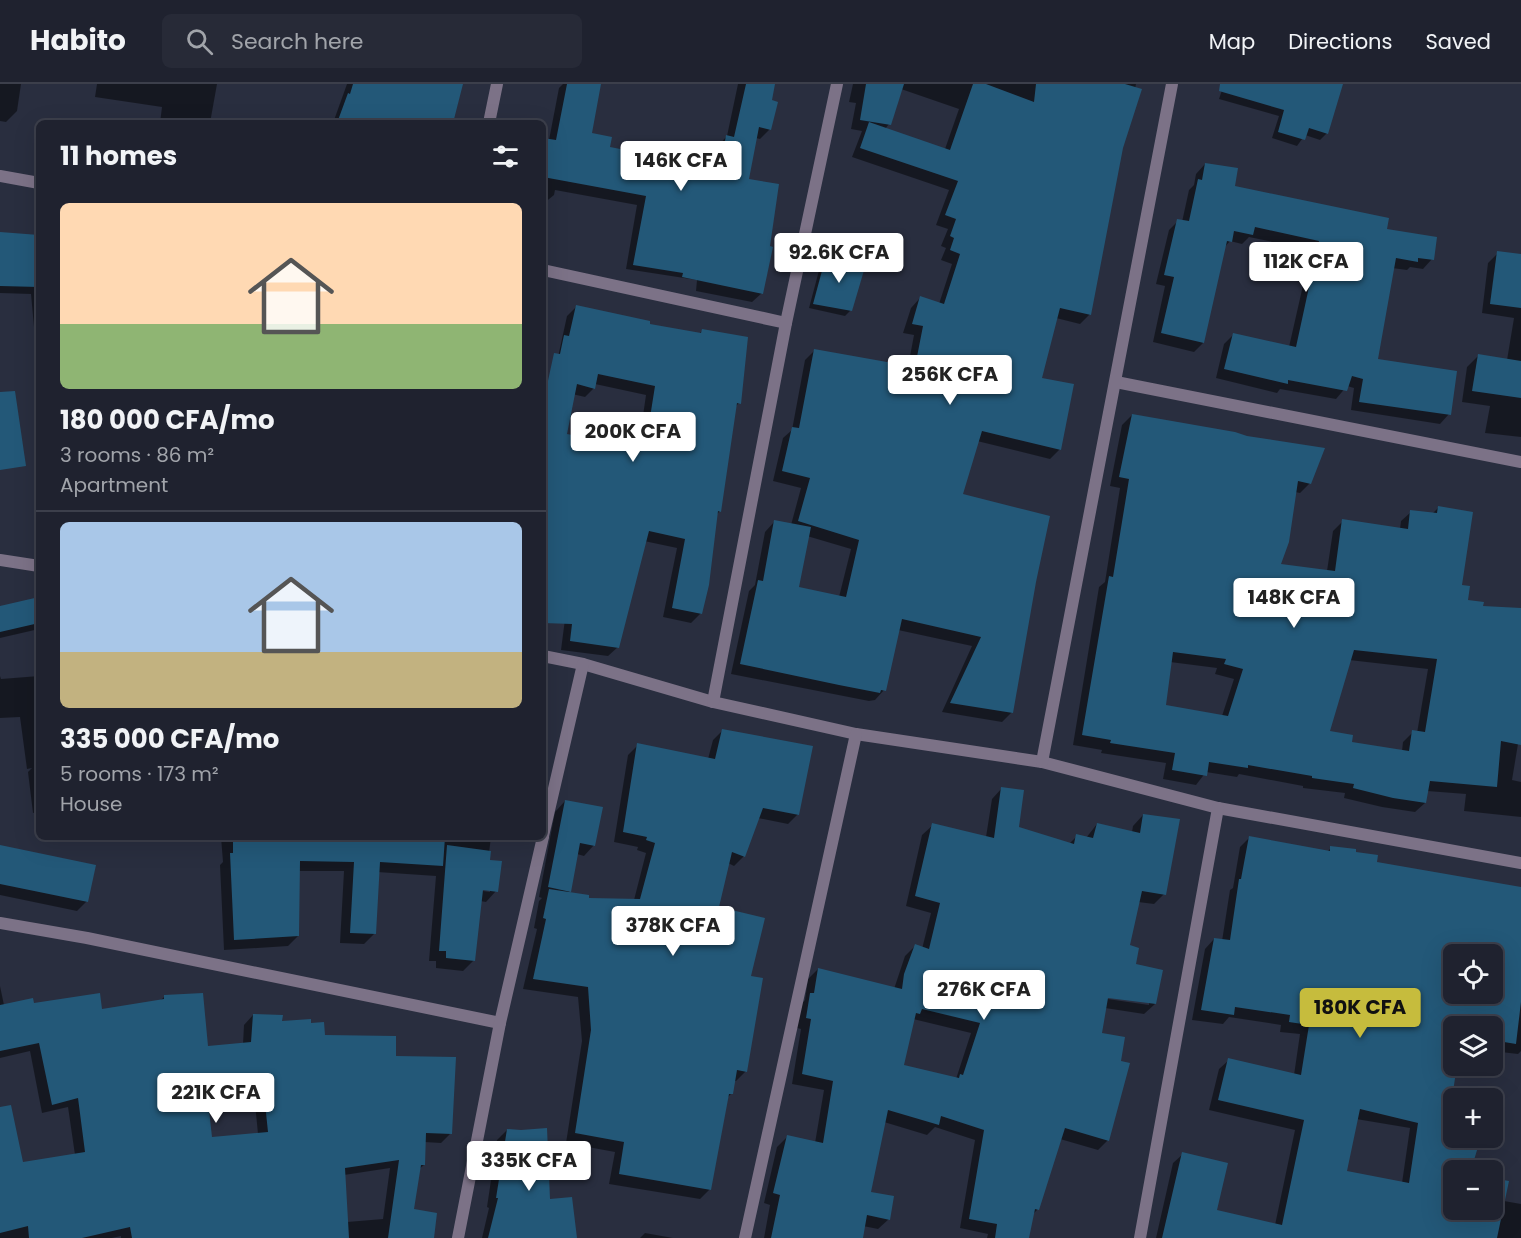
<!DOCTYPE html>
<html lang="en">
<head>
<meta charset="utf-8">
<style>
  body { margin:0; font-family:Poppins,sans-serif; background:#272a37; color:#f1f3f6; height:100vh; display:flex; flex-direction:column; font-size:22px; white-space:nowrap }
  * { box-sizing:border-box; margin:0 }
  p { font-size:20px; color:#a1a4aa }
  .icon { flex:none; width:33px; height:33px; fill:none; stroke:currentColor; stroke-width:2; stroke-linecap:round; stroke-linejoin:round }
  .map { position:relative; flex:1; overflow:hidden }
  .details { position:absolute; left:36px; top:36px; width:510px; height:720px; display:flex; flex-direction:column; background:#1f222f; border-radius:9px; box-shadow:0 6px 24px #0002,0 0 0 2px #3c3f4b }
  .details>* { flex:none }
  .tools { position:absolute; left:1443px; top:860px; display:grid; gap:12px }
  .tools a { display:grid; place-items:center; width:60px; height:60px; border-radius:9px; background:#1f222f; box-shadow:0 6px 24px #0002,0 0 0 2px #3c3f4b; font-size:30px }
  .price { position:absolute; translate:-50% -51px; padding:0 14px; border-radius:6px; background:#fff; color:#222; font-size:20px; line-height:39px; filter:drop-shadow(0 2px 3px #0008) }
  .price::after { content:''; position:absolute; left:50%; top:36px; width:18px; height:14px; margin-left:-9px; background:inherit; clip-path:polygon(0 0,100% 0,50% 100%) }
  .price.selected { background:#c6bc3d; color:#111 }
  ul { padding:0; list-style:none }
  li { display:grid; align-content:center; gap:12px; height:318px; padding:0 24px }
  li+li { border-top:2px solid #3c3f4b }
  li span { display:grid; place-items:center; height:186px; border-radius:9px; color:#555 }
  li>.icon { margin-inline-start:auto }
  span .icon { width:108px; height:108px; fill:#fffc; stroke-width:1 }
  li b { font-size:26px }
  h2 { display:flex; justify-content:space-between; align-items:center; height:72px; padding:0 24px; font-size:26px }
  header { display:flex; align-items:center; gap:36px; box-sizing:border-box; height:84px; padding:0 30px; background:#1f222f; border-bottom:2px solid #3c3f4b }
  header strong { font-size:28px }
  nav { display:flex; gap:33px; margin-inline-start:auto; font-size:21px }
  .search { width:420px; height:54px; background:#272a37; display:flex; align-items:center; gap:15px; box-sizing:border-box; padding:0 21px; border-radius:9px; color:#a1a4aa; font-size:22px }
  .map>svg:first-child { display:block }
  .shadow { fill:#0007; fill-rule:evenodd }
  .building { fill:#235878; fill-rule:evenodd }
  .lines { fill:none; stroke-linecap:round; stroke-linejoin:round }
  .street { stroke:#7c7287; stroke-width:12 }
</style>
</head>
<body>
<header>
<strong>Habito</strong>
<div class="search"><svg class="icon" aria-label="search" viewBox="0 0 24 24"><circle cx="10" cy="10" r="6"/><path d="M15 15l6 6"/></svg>Search here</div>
<nav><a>Map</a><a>Directions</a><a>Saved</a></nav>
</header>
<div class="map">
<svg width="1521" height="1154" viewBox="0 0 1521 1154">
  <rect width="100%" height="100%" fill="#292e3f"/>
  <g class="shadow">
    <path d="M0,0h21l-4,27 -11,11 -6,-1z"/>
    <path d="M97,0h120l-7,39h-50l2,-16 -67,-10z"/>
    <path d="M347,0h115l-11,39h-118z"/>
    <path d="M563,0h37l-10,50 18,14 67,13 1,-4 10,-10 30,6 1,-6 10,-11 11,-52h36l-4,17v28l-10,10 -4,-1 -8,42 14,113 -10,9 -56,-11 1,-11 -71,-11 11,-64 -82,-15 -1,5 -11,9v-65l6,1 10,-52z"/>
    <path d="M853,0h283l-14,64 -32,166 -10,10 -24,-6 -16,61 20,70 -10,10 -73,-18 -16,54 74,87 -23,130 -10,10 -60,-10 30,-66 -74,-16 -14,60 -9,10 -6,1 -138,-27 18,-83 6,-6 10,-53 9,-10 17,3 10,-37 -28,-7 10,-43 9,-8 13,-70 9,-9 94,16 6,-32 -11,-2 8,-25 9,-10 19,6 13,-40 -11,-4 5,-12 -5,-2 7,-17 -12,-4 13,-35 -97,-33 10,-26 -11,-2 5,-26 -7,-1zM901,5l58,20 -14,40 -60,-20 4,-5zM807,452l44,13 -12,48 -41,-9z"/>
    <path d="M1224,0h117l-14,49 -7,7 -15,-5 -8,11 -25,-8 7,-22 -60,-17z"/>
    <path d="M1205,80l28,23 152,43 47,29 -9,10 -13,-2 -3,3 -15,-2 -15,92 72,54 -9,10 -89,-14 3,-22 -7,-2 -11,13 -56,-10 -3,4 -61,-15 8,-34 9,-9 56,12 22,-97 -62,-13 -7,7 -12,-3 -6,7 -21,95 -9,9 -41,-10 12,-56 -9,-2 13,-54 9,-9 4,1 7,-32 5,-5 2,-11z"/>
    <path d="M0,150l39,2v92l-5,-1 -3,-33 -31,-1z"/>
    <path d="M1498,169l23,3v181l-36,-4 5,-27 -28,-4 5,-35 12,-12 28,5 7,-42 -32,-5 6,-50z"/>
    <path d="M826,174l24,53 -5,5 -36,-8 12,-45z"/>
    <path d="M576,223l72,18 51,9 3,-3 37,72 -4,4 -15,104 -4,4 -15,98 -10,10 -28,-6 14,-69 -33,-7 -26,106 -10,9 -47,-6 4,-31 -22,-3v-178l95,12 8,-55 -51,-11 -1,4 -9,9 -34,-8 16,-73z"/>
    <path d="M1132,331l178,68 -10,10 -5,-1 -16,73 48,6 6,-40 10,-10 57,8 1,-8 10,-9 21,2 6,-6 22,78 7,15 15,6 39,3v134h-3l-6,36 9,2v35l-57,-6 2,-17 -39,-3 -2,12 -10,9 -33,-5 -38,-9 1,-5 -42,-5v-2l-64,-12 -2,3 -31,-5 -10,13 -33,-6 3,-16 -65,-10 1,-3 -29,-5 26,-158 6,-5 15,-94 -10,-2 12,-61zM1349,576l79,9 -11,64 -4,-1 -10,10 -1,9 -52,-8 -22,-10zM1170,578l47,6 -2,6 19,5 -12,37 -58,-10z"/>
    <path d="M39,515v30l-39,9v-31z"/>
    <path d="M0,592l1,3 38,-3v136l-6,1 -5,-41 4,-4 -5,1 -7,-52 -20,1z"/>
    <path d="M723,646l75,84 -10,10 -30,-6 -14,38 -10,10 -6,-3 -10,45 31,69 -3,94 -10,10h-2l-3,13 -4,4 -17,91 -10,10 -91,-15 6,-32 -49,-9 16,-102 -4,-44 -55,-8 14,-60 -3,-1 5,-27 3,-3 -3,-1 16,-85 10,-11 29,44 -10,11 -7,-2 -7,37 -3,2 20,7h47l12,-47 -9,-3 1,-3 -24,-5 14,-87 10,-10 70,14 5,-19z"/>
    <path d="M1002,704l15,40 52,16 8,-8 9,2 11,-14 35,8 1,-6 10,-11 21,79 -10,10 -16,-2 -10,44 6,20 21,38 -11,10 -39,-6 -4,26 7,106 -10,10 -38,-11 -22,70 -6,6 -4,23h-41l1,-4 -28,-6 15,-88 -40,-13 -8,8 -43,-13 -15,71 20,26 -11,10 -15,-3 -2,12h-97l6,-33 -6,-2 13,-56 10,-10 28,6 9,-53 -32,-6 9,-55 -4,-1 3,-23 5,-5 3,-21 10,-10 76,20 11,-33 10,-10 7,3 9,-36 -25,-7 16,-71 11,-10 53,12 6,-38zM1101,911l48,7v3l-48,-7zM913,935l58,14 -15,46 -54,-13z"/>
    <path d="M221,753h270l-3,24 8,30 -10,11 -6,-1 -6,59 -11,11 -27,-3v-7h-7l7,-85 -59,-4 -3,62 -10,10 -24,-1 4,-72h-45l-1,65 -10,10 -64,4 -4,-85 3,-3zM490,805v3l-14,-2z"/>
    <path d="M1250,753l77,15 4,-4 23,5 21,11 146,24v163l-3,3 -26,-3v-25h-38v39h2l-7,45 5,1v26h26l-10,33h-16v39h38l12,-8 17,3v34h-365l17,-75 10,-9 33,57 59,14 20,-95 -86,-20 10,-41 10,-9 65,15 6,-41 -20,-2 1,-7 -52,-8 -6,7 -31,-4 13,-71 9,-10 8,2 8,-51 3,-2 7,-41zM1454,870h38v39h-38zM1356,1035l54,9 -8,55 -57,-11z"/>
    <path d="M0,763l87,54 -10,10 -77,-16z"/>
    <path d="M0,902l4,19h29l68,5 59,-9 5,-5 42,52 36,-4 1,-19 9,-10 28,8 29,2 14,11 71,21 55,77 -9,9 -17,-1v23l-5,4 -6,42 19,27h-311v-2l-9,2h-112v-131l22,56 53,-8 -7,-48 -26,6 -12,-62 -30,7zM254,1009l4,41 -47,4 -5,-38zM390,1084l-7,51 -36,3 -3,-47z"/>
    <path d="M507,1046l41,71 27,37h-93l7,-30 -2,-1 10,-67z"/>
    <path d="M645,1149l28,5h-33z"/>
  </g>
  <g class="building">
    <path d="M353,0h110l-10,39h-116l11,-30 2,1z"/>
    <path d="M567,0h34l-9,49 20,4 -2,10 72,14 3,-15 38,7 3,-18 8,2 12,-53h29l-3,16 6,2 -7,28 -12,-3 -10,52 30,5 -9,62 3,1 -10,47 -81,-17 1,-4 -50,-8 13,-69 -103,-19v-39l13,2z"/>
    <path d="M866,0h38l-13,41 -31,-5z"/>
    <path d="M973,0h13l48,18 2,-18h89l17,5 -19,59 -32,167 -31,-7 -18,70 32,6 -13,66 -79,-19 -19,63 87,22 -14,66 -23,131 -63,-10 31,-66 -79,-18 -16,72 -5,-1 -1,3 -41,-8 -99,-21 18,-84 5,1 11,-61 37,7 -12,60 47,10 13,-57 -61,-19 12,-43 -28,-7 10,-44 7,1 15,-79 101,18 8,-41 -11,-2 8,-28 24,8 16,-50 -10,-4 4,-12 -4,-2 6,-17 -11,-4 13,-34 -98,-33 9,-26 81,28z"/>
    <path d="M1220,0h123l-15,50 -19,-6 -4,12 -27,-8 6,-22 -65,-19z"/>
    <path d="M1205,79l33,5 -3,18 154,32 -2,11 50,8 -3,23 -16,-2v4l-22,-4 -18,101 79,12 -6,44 -92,-13 4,-23 -11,-3 -5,15 -59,-11v4l-64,-15 9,-36 63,14 23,-106 -64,-14 -2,8 -19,-4 -2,11 -5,-1 -23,102 -43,-10 13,-56 -10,-2 13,-56 12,2 9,-42 4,1z"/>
    <path d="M0,148l39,3v52l-39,-1z"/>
    <path d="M1497,167l24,3v54l-31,-4z"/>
    <path d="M826,172l39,11 -13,44 -39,-7z"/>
    <path d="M576,221l74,16v3l51,9 1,-4 46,8 -7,67 -4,-1 -16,109 -3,-1 -9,74 -7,29 -30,-6 13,-69 -36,-8 -30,117 -49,-7 2,-17 -29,-1v-219l11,-51 6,1 4,-19 5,1zM598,290l57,12 -10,63 -78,-15 10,-50 18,5z"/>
    <path d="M1478,270l43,7v37l-49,-7z"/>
    <path d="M15,307l11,75 -26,4v-78z"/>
    <path d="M1132,330l103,18 12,4 78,12 -14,36 -13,-3 -9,61 -8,22 54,7 7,-52 66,10 2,-19 27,3 1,-7 35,6 -11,73 8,1 -2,14 16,2 -1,4 38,2v137l-20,-4 -4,46 -67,-6 -4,22 -33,-5 -40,-10 1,-4 -42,-6v-2l-64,-11v3l-39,-6 -2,14 -35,-6 3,-17 -65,-10 1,-3 -29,-5 27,-159 4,1 16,-98 -10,-2zM1354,566l83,9 -12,73 -13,-2 -3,21 -57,-9 1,-7 -23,-4zM1173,568l53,7 -2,5 19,5 -15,47 -62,-11z"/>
    <path d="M39,513v26l-39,9v-26z"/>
    <path d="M722,645l91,17 -14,69 -36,-7 -18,49 -13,-5 -13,55 46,11 -14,58 12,2 -16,94 -10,-2 -4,24h-4l-18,96 -92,-16 5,-32 -49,-9 16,-103 -3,-43 -55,-8 13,-60 -3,-1 6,-29 40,6v3l51,1 15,-56 -9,-3 1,-3 -24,-5 14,-89 78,16z"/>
    <path d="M1001,703l23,3 -5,37 55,17 2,-10 17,4 4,-15 43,10 3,-19 37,5 -14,76 -24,-4 -12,54 9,3 -3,16 27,6 -7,34 -48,-6 -6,35 23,4 -4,24 9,2 -21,78 -44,-13 -26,82 -4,-1 -6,29h-34l2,-14 -28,-5 15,-89 -43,-14 -2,9 -51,-15 -17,82 23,4 -4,24 -23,-5 -4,23h-92l9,-43 -7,-2 14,-58 36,8 10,-62 -31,-7 9,-55 -5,-1 4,-25h4l4,-25 84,21 2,-15 11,-30 14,5 11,-46 -25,-7 17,-73 62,15zM922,925l58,14 -17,52 -3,-1 -1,4 -55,-13 12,-52 4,1z"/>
    <path d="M565,716l38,7 -8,39 -15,-3 -9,49 -23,-5z"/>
    <path d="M1249,752l81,15v-5l26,3v3l22,3 -1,7 144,25v115l-5,42 -24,-4v-14h-38v39h3l-10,67 7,1v4h27l-10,33h-17v39h38v-31l17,3 -12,57h-335l20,-86 46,11 -11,47 65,15 22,-105 -86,-20 10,-42 73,17 8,-50 -20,-3 1,-7 -55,-8 -1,8 -33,-5 13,-72 16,2 9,-61h2zM1454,870h38v39h-38zM1360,1025l58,14 -9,60 -62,-12z"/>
    <path d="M233,753h212l-2,29 -63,-4 -4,72 -26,-1 4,-71 -54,-1 -1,75 -65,4 -4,-87h3z"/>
    <path d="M0,761l96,20 -8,37 -88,-18z"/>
    <path d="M447,761l44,6 -1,9 12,1 -4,31 -15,-2 -8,71 -29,-3v-7h-7z"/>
    <path d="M100,909l2,16 62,-10v-4l39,-2 5,53 43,-4 2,-28 30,1 -1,6 29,-2v4l13,-1 1,13 71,1v20l60,1 -4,77 -26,-1 -1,32h-4l-7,44 23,4 -3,25h-46l11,-78 -54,8 4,70h-217l-2,-11 -48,11h-53l-1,-12 -28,7v-126l11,-2 12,57 62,-10 -7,-54 -26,7 -13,-62 -39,8v-46l33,-7 1,5zM263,1000l5,48 -56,5 -5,-45z"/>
    <path d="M547,1044l3,71 22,-2 5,41h-89l10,-40h-2l11,-69 14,1z"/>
  </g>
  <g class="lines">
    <g class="street">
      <path d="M489,39l8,-39"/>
      <path d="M0,92l39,7"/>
      <path d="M543,186l243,53"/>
      <path d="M1116,298l405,80"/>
      <path d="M0,476l39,6"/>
      <path d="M543,572l40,8 130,38 143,32 186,28 176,46 303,55"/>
      <path d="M713,618l73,-379 51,-239"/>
      <path d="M1042,678l130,-678"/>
      <path d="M543,752l40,-172"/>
      <path d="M0,839l87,15 413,85"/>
      <path d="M458,1154l42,-215 43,-186"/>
      <path d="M745,1154l111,-504"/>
      <path d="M1140,1154l78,-430"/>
    </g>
  </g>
</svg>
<div class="tools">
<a><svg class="icon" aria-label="locate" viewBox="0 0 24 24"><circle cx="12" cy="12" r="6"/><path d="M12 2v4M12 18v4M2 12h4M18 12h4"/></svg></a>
<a><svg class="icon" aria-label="layers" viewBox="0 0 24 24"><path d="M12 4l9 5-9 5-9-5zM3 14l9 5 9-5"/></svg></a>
<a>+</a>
<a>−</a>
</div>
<b class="price" style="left:681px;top:108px">146K CFA</b>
<b class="price" style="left:839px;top:200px">92.6K CFA</b>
<b class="price" style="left:1306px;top:209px">112K CFA</b>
<b class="price" style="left:950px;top:322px">256K CFA</b>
<b class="price" style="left:633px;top:379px">200K CFA</b>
<b class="price" style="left:1294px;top:545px">148K CFA</b>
<b class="price" style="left:673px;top:873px">378K CFA</b>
<b class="price" style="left:984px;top:937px">276K CFA</b>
<b class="price selected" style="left:1360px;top:955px">180K CFA</b>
<b class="price" style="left:216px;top:1040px">221K CFA</b>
<b class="price" style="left:529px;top:1108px">335K CFA</b>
<section class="details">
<h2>11 homes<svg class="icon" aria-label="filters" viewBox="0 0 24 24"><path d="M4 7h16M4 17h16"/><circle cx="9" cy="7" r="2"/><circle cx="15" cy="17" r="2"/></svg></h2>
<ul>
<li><span style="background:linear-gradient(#ffd9b3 65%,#8fb573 0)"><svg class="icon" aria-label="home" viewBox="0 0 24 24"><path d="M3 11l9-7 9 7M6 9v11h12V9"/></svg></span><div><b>180 000 CFA/mo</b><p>3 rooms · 86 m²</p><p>Apartment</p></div></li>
<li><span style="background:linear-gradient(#a9c7e8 70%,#c2b280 0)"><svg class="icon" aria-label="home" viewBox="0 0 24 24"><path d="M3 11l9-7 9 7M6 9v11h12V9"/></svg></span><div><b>335 000 CFA/mo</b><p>5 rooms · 173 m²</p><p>House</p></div></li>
</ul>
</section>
</div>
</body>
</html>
